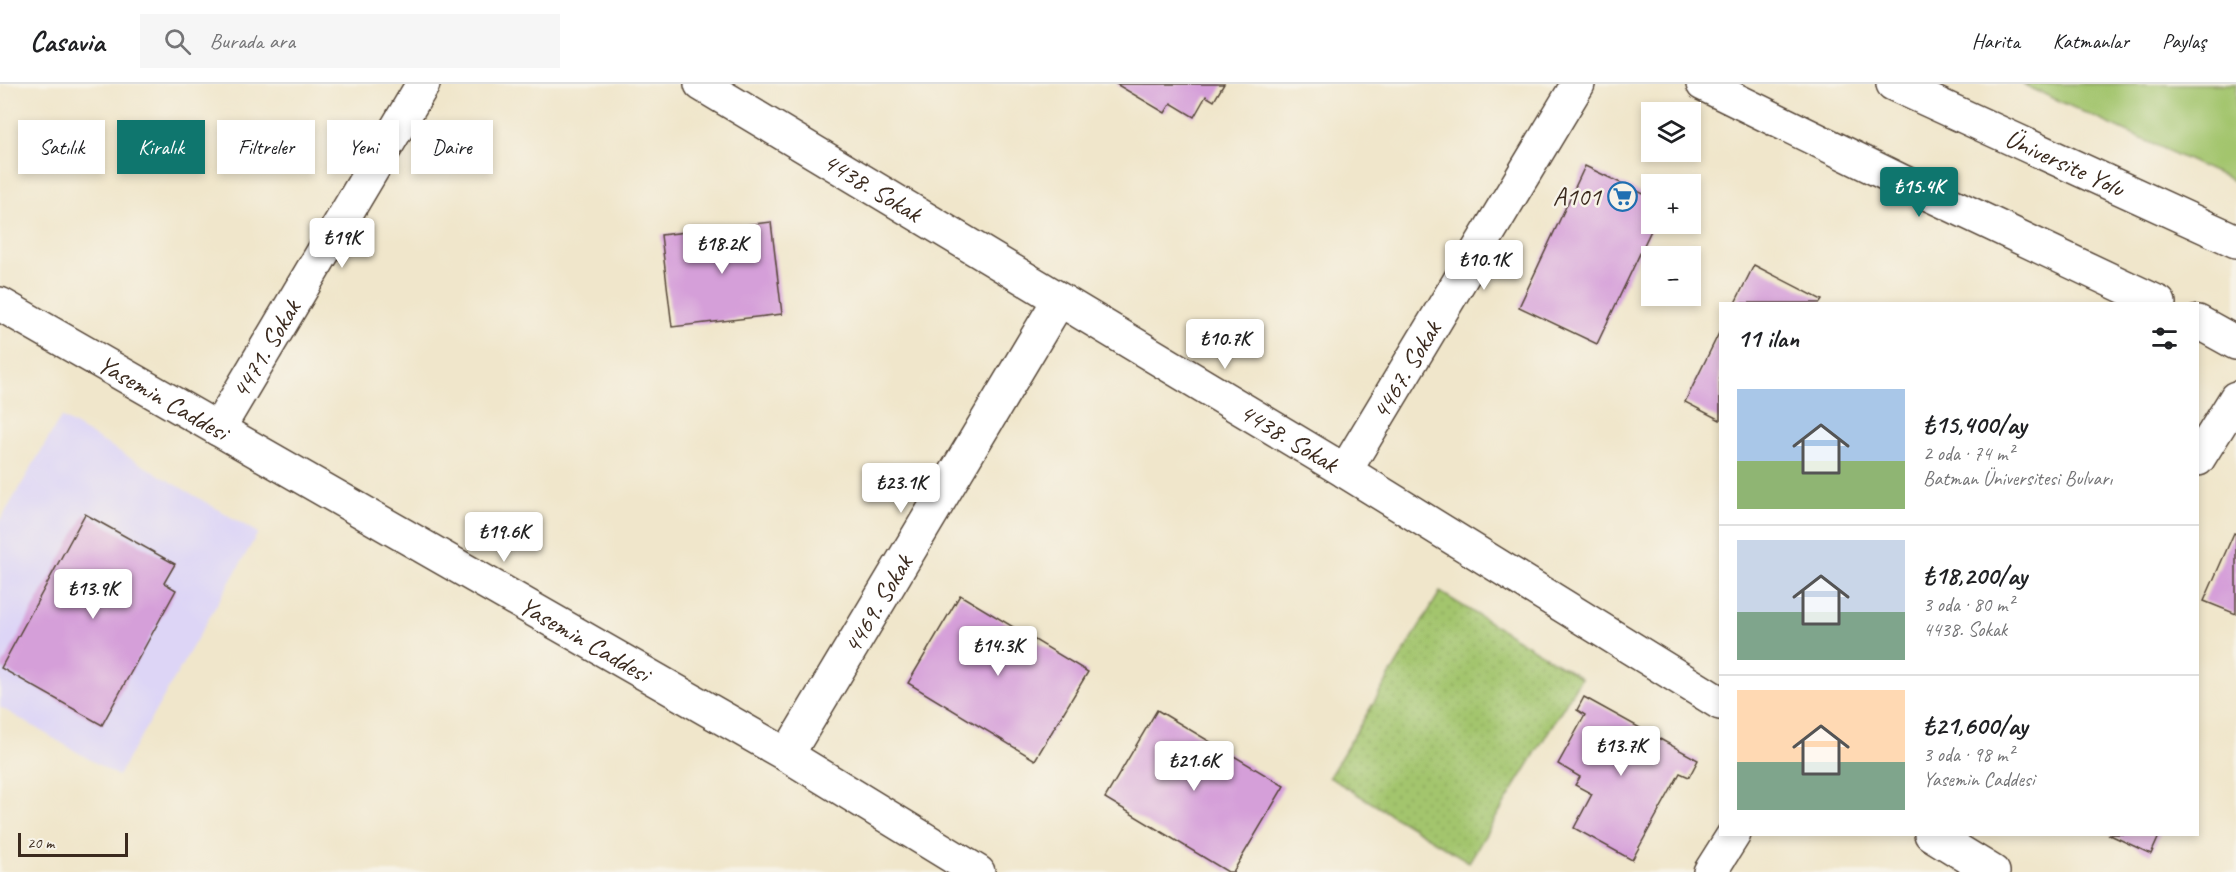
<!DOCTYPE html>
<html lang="tr">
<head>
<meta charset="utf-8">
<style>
  body { margin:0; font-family:Caveat,sans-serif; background:#f6f6f6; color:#202124; height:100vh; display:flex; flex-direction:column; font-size:22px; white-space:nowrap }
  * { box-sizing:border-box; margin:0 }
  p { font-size:20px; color:#757577 }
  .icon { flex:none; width:33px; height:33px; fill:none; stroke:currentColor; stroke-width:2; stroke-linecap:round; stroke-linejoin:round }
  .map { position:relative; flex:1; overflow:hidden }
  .side { position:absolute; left:1719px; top:218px; width:480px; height:534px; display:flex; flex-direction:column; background:#fff; border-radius:0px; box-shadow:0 3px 9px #0003 }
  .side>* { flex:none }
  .banner { position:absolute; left:18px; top:36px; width:570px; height:54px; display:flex; gap:12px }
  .fabs { position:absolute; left:1641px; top:18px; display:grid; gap:12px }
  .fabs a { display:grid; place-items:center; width:60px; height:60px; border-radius:0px; background:#fff; box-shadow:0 3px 9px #0003; font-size:30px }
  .scale { position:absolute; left:18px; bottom:15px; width:110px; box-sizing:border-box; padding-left:6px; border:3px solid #3b2a1e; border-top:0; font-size:16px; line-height:21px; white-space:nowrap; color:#3b2a1e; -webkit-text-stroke:4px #f7f3e8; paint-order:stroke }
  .price { position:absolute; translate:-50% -51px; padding:0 14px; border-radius:6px; background:#fff; color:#222; font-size:20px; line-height:39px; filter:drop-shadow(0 2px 3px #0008) }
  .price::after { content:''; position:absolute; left:50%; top:36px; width:18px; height:14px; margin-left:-9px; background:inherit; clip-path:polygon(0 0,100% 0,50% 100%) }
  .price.active { background:#0f766e; color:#fff }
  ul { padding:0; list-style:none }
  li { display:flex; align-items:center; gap:18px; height:150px; padding:0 18px }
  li+li { border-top:2px solid #e0e0e0 }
  li span { display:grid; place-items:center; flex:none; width:168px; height:120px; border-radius:0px; color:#555 }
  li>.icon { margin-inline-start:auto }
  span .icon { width:72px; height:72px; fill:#fffc; stroke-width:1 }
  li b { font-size:26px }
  h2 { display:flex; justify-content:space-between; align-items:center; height:72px; padding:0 18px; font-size:26px }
  .chip { padding:0 21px; border-radius:0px; background:#fff; box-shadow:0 3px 9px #0003; font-size:21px; line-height:54px }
  .chip.active { background:#0f766e; color:#fff }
  header { display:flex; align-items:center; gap:36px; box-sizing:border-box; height:84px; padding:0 30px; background:#fff; border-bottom:2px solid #e0e0e0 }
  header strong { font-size:28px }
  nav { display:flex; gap:33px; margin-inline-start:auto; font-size:21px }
  .search { width:420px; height:54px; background:#f6f6f6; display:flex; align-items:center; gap:15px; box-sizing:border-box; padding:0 21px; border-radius:0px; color:#757577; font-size:22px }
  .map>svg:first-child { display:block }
  .built { fill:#ddd5f6 }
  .grass { fill:url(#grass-dots); stroke:#6f7846; stroke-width:1.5 }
  .green { fill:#a3c56d; stroke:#6f7846; stroke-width:1.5 }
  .building { fill:#d59fd9 }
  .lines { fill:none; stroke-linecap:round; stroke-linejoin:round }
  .street-casing { stroke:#564638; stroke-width:36 }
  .secondary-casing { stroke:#564638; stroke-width:36 }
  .street { stroke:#fff; stroke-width:33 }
  .secondary { stroke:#fff; stroke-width:33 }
  .labels { text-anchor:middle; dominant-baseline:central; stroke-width:5; stroke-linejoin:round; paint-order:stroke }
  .street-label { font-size:26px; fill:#3b2a1e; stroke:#f7f3e8 }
  .poi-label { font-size:26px; fill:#3b2a1e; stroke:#f7f3e8; text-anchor:end }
</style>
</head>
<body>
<header>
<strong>Casavia</strong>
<div class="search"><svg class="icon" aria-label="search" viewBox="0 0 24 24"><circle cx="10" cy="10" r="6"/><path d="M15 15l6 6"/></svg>Burada ara</div>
<nav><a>Harita</a><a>Katmanlar</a><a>Paylaş</a></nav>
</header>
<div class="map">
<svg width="2236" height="788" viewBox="0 0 2236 788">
  <defs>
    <pattern id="grass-dots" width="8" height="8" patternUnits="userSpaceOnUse" patternTransform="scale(1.5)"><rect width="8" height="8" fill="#a3c56d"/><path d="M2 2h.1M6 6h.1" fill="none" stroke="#8da95e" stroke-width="1.8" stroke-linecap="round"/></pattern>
  </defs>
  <rect width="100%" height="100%" fill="#f7f3e8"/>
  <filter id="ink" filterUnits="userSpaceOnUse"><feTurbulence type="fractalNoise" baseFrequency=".0167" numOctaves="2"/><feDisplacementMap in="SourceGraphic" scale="12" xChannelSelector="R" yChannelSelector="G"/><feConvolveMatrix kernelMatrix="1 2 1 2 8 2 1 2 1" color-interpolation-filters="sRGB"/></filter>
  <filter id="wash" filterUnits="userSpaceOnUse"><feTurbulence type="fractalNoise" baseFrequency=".008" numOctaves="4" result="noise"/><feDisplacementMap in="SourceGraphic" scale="24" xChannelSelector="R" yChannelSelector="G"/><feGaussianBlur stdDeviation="1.35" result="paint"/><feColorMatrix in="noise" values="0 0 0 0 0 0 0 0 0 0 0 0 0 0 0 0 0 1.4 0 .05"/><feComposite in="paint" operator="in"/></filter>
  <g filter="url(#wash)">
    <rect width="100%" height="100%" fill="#f0e6cb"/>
    <path class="built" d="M61,333l197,116 -140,243 -118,-69v-186z"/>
    <path class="grass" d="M1440,508l141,86 -112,184 -140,-85z"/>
    <path class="green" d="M2022,0h214v98z"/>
    <g id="blocks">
      <g class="building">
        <path d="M1116,0h108l-10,17 -8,-5 -12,21 -23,-14 -6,10z"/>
        <path d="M1585,82l67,32v26h2l-57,120 -78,-37z"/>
        <path d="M771,138l11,92 -110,13 -11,-92z"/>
        <path d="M1754,181l68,35 -2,3h-85z"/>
        <path d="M1720,247v89l-35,-18z"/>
        <path d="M85,430l90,50 -11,19 12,7 -74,135 -101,-57z"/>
        <path d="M2234,449l2,1v80l-32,-13z"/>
        <path d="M960,511l128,77 -53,88 -127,-77z"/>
        <path d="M1584,613l114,63 -9,17 -9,-4 -48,87 -58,-32 18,-34 -17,-9 5,-8 -22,-13 27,-49 -8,-5z"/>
        <path d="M1157,626l127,76 -51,86h-5l-123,-74z"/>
        <path d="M2108,750h52l-9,20z"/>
      </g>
    </g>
  </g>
  <g filter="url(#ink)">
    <use href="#blocks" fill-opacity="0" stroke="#564638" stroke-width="1.5"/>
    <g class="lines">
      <defs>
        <g id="street">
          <path id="s1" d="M701,0l644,387 375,232"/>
          <path id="s2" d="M218,345l205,-345"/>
          <path d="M2198,375l38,-61"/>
          <path id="s3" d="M1345,387l233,-387"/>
          <path id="s4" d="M787,671l272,-455"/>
          <path d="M1931,750l62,38"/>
          <path d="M1710,788l24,-38"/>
        </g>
        <g id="secondary">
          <path d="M1703,0l198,97 258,122"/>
          <path id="s5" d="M1893,0l343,157"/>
          <path id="s6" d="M0,220l787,451 191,117"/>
          <path d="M2198,238l38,21"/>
        </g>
      </defs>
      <use href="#street" class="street-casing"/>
      <use href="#secondary" class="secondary-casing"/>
      <use href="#street" class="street"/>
      <use href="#secondary" class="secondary"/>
    </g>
  </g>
  <defs>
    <symbol id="supermarket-ring" viewBox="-11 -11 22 22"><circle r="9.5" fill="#f7f3e8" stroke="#1f6fb2" stroke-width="1.5"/><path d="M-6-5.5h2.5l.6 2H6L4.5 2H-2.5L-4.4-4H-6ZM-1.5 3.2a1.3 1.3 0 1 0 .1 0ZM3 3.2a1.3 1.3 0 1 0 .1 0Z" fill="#1f6fb2"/></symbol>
  </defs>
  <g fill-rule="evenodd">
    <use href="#supermarket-ring" x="1606" y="96" width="33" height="33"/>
  </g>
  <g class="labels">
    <g class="street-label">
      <text stroke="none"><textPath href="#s5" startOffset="189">Üniversite Yolu</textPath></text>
      <text stroke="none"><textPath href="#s1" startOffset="200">4438. Sokak</textPath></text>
      <text stroke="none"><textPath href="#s2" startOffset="93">4471. Sokak</textPath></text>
      <text stroke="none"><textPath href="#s3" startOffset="118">4467. Sokak</textPath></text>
      <text stroke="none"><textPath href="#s6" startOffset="188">Yasemin Caddesi</textPath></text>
      <text stroke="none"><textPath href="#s1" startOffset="686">4438. Sokak</textPath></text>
      <text stroke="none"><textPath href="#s4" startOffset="176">4469. Sokak</textPath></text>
      <text stroke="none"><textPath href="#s6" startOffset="674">Yasemin Caddesi</textPath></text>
    </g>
    <g class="poi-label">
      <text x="1601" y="112">A101</text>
    </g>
  </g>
</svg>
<div class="fabs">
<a><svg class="icon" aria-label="layers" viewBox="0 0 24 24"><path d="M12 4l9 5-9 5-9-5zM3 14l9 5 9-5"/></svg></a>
<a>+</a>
<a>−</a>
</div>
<div class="scale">20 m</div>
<b class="price active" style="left:1919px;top:134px">₺15.4K</b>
<b class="price" style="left:342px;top:185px">₺19K</b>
<b class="price" style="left:722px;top:191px">₺18.2K</b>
<b class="price" style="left:1484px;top:207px">₺10.1K</b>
<b class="price" style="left:1225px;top:286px">₺10.7K</b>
<b class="price" style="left:901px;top:430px">₺23.1K</b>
<b class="price" style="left:504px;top:479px">₺19.6K</b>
<b class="price" style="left:93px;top:536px">₺13.9K</b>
<b class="price" style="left:998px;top:593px">₺14.3K</b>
<b class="price" style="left:1621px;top:693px">₺13.7K</b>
<b class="price" style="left:1194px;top:708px">₺21.6K</b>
<div class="banner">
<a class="chip">Satılık</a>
<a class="chip active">Kiralık</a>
<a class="chip">Filtreler</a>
<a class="chip">Yeni</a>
<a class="chip">Daire</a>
</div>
<section class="side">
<h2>11 ilan<svg class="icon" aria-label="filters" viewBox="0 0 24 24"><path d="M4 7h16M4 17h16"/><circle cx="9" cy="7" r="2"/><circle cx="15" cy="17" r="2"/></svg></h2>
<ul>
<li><span style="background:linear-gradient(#a9c7e8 60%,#8fb573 0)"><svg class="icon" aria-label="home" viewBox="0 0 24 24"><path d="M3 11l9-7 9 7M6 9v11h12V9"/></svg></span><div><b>₺15,400/ay</b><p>2 oda · 74 m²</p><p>Batman Üniversitesi Bulvarı</p></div></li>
<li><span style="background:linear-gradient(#c9d6e8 60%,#7fa58c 0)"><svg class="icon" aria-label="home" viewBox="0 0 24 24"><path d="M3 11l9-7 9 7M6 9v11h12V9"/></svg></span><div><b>₺18,200/ay</b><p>3 oda · 80 m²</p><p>4438. Sokak</p></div></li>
<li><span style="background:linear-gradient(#ffd9b3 60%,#7fa58c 0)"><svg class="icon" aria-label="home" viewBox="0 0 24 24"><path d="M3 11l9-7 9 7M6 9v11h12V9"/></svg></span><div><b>₺21,600/ay</b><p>3 oda · 98 m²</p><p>Yasemin Caddesi</p></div></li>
</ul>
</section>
</div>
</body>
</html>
